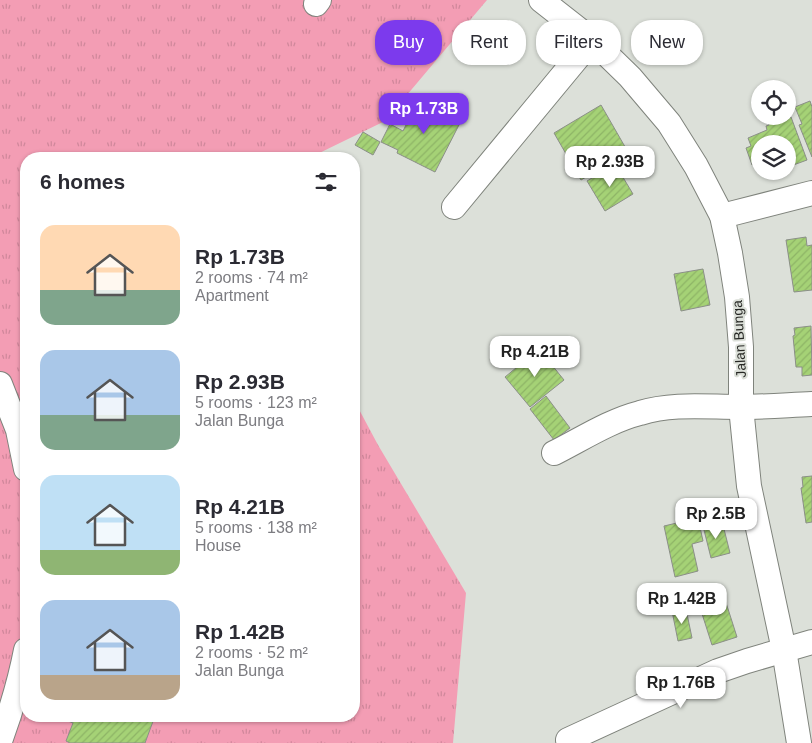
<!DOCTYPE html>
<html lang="en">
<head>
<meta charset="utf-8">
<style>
  body { margin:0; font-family:Helvetica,sans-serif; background:#f2f2f3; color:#2b2b33; height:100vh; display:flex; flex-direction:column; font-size:19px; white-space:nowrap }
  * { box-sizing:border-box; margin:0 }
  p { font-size:16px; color:#7c7c81 }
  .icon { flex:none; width:28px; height:28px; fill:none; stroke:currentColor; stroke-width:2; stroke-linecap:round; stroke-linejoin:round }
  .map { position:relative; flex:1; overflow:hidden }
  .details { position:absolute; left:20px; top:152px; width:340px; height:570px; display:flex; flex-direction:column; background:#fff; border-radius:20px; box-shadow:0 1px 4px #0004 }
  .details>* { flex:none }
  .hud { position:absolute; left:375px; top:20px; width:361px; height:45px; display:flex; gap:10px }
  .controls { position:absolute; left:751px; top:80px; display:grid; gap:10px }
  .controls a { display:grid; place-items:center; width:45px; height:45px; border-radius:50%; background:#fff; box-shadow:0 1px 4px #0004; font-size:25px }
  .price { position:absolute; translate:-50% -42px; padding:0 11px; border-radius:10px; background:#fff; color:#222; font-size:16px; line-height:32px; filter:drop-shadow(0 1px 2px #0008) }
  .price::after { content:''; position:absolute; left:50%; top:30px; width:15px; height:11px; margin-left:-8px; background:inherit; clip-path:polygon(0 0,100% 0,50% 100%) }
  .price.current { background:#7c3aed; color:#fff }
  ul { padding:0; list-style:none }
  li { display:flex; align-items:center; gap:15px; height:125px; padding:0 20px }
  li span { display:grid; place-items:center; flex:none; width:140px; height:100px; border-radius:15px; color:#555 }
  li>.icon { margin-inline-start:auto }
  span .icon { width:60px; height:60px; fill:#fffc; stroke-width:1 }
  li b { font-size:21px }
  h2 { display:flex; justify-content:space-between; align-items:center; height:60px; padding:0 20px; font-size:21px }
  .pill { padding:0 18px; border-radius:20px; background:#fff; box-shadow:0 1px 4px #0004; font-size:18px; line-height:45px }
  .pill.current { background:#7c3aed; color:#fff }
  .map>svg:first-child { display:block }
  .grass { fill:url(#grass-tufts) }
  .building { fill:url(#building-hatch); stroke:#8b8f88 }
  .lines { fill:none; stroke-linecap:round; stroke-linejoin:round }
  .minor-casing { stroke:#7f837c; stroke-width:26 }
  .minor { stroke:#fff; stroke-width:24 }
  .labels { text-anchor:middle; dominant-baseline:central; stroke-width:4; stroke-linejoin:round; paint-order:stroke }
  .street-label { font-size:14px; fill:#272825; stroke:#dce0d9 }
</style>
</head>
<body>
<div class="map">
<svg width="812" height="743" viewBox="0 0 812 743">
  <defs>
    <pattern id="grass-tufts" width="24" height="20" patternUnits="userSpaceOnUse" patternTransform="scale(1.25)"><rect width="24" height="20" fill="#f39db4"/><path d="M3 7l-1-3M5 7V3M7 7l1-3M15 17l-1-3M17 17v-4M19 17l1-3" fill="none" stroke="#d0879b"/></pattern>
    <pattern id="building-hatch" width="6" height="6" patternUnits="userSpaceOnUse" patternTransform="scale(1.25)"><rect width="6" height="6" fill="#a5d276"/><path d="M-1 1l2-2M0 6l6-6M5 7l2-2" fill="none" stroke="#8eb466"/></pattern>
  </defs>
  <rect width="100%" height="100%" fill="#dce0d9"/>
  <path class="grass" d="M0,0h487l-102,121 -78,38h-281v557h328v-316l24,45 88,148 -13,150h-453z"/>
  <g class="building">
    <path d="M424,99l38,20 -27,53 -38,-19 1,-3 -17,-8 9,-18 13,7 10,-20 4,2z"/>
    <path d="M810,101l2,6v50l-13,-32 3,-1 -7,-17z"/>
    <path d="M601,105l27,47 -47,28 -27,-47z"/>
    <path d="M788,115l1,3 2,-1 16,43 -19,7v-23h-28v27l-3,-8 -5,2 -6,-17 5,-2 -3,-8 19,-8 -1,-4 3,-1 -3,-9h22z"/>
    <path d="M363,132l17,10 -7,13 -18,-10z"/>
    <path d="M615,164l18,30 -28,17 -18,-30z"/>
    <path d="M806,237l1,9 5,-1v45l-18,2 -8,-52z"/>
    <path d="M703,269l7,36 -29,6 -7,-37z"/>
    <path d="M811,326l1,49 -10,1v-9h-6l-3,-31 2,-1 -1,-7z"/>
    <path d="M539,349l25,31 -34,27 -25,-30z"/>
    <path d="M546,396l24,32 -16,12 -24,-31z"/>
    <path d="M812,476v46l-6,1 -5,-35 2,-1 -1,-10z"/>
    <path d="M698,518l5,23 -11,3 6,27 -23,6 -11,-51z"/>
    <path d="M722,521l8,32 -19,5 -8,-32z"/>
    <path d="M721,587l16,50 -25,8 -16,-50z"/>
    <path d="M686,609l6,29 -14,3 -6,-30z"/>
    <path d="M70,716h85l-10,27h-75l-4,-2 7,-18 -5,-2z"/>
  </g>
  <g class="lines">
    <defs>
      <g id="minor">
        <path d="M541,0l51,40 38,37 39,46 27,43 26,50 8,37 7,44 4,50v60l8,79 35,164 15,93"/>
        <path d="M316,4l3,-4"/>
        <path d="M454,207l138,-167"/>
        <path d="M722,216l90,-23"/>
        <path d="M0,384l18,46 8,39"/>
        <path d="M554,453c28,-14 55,-32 86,-40 32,-10 66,-6 99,-6 24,0 49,-2 73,-3"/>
        <path d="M568,740l150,-69 29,-10 65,-19"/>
        <path d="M0,741c11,-30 20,-60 26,-91"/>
      </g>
    </defs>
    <use href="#minor" class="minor-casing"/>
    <use href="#minor" class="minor"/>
  </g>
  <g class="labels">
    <g class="street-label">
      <text transform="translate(739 339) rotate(-93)">Jalan Bunga</text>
    </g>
  </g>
</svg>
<div class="controls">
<a><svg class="icon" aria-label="locate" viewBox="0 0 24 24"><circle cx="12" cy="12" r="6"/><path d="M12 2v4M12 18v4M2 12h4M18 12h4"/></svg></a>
<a><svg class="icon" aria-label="layers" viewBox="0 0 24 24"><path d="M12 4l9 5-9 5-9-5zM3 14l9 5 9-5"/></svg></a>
</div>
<b class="price current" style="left:424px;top:135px">Rp 1.73B</b>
<b class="price" style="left:610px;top:188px">Rp 2.93B</b>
<b class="price" style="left:535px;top:378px">Rp 4.21B</b>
<b class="price" style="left:716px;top:540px">Rp 2.5B</b>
<b class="price" style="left:682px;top:625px">Rp 1.42B</b>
<b class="price" style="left:681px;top:709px">Rp 1.76B</b>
<div class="hud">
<a class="pill current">Buy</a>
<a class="pill">Rent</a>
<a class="pill">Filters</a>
<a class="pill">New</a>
</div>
<section class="details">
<h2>6 homes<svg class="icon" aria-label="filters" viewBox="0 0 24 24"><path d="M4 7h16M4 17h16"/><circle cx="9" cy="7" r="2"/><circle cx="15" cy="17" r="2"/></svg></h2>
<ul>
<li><span style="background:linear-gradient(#ffd9b3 65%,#7fa58c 0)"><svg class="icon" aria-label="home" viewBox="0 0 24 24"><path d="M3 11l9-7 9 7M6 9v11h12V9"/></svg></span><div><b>Rp 1.73B</b><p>2 rooms · 74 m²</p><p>Apartment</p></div></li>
<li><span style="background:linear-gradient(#a9c7e8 65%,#7fa58c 0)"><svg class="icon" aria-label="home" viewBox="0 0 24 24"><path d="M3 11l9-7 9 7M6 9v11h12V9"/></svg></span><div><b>Rp 2.93B</b><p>5 rooms · 123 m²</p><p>Jalan Bunga</p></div></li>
<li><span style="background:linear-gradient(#bfe0f5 75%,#8fb573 0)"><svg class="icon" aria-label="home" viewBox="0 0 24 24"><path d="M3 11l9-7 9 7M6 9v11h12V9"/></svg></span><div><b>Rp 4.21B</b><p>5 rooms · 138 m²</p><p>House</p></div></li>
<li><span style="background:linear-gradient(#a9c7e8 75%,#b9a48a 0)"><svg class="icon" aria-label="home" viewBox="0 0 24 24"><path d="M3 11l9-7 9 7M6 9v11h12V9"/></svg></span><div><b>Rp 1.42B</b><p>2 rooms · 52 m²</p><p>Jalan Bunga</p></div></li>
</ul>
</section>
</div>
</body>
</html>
